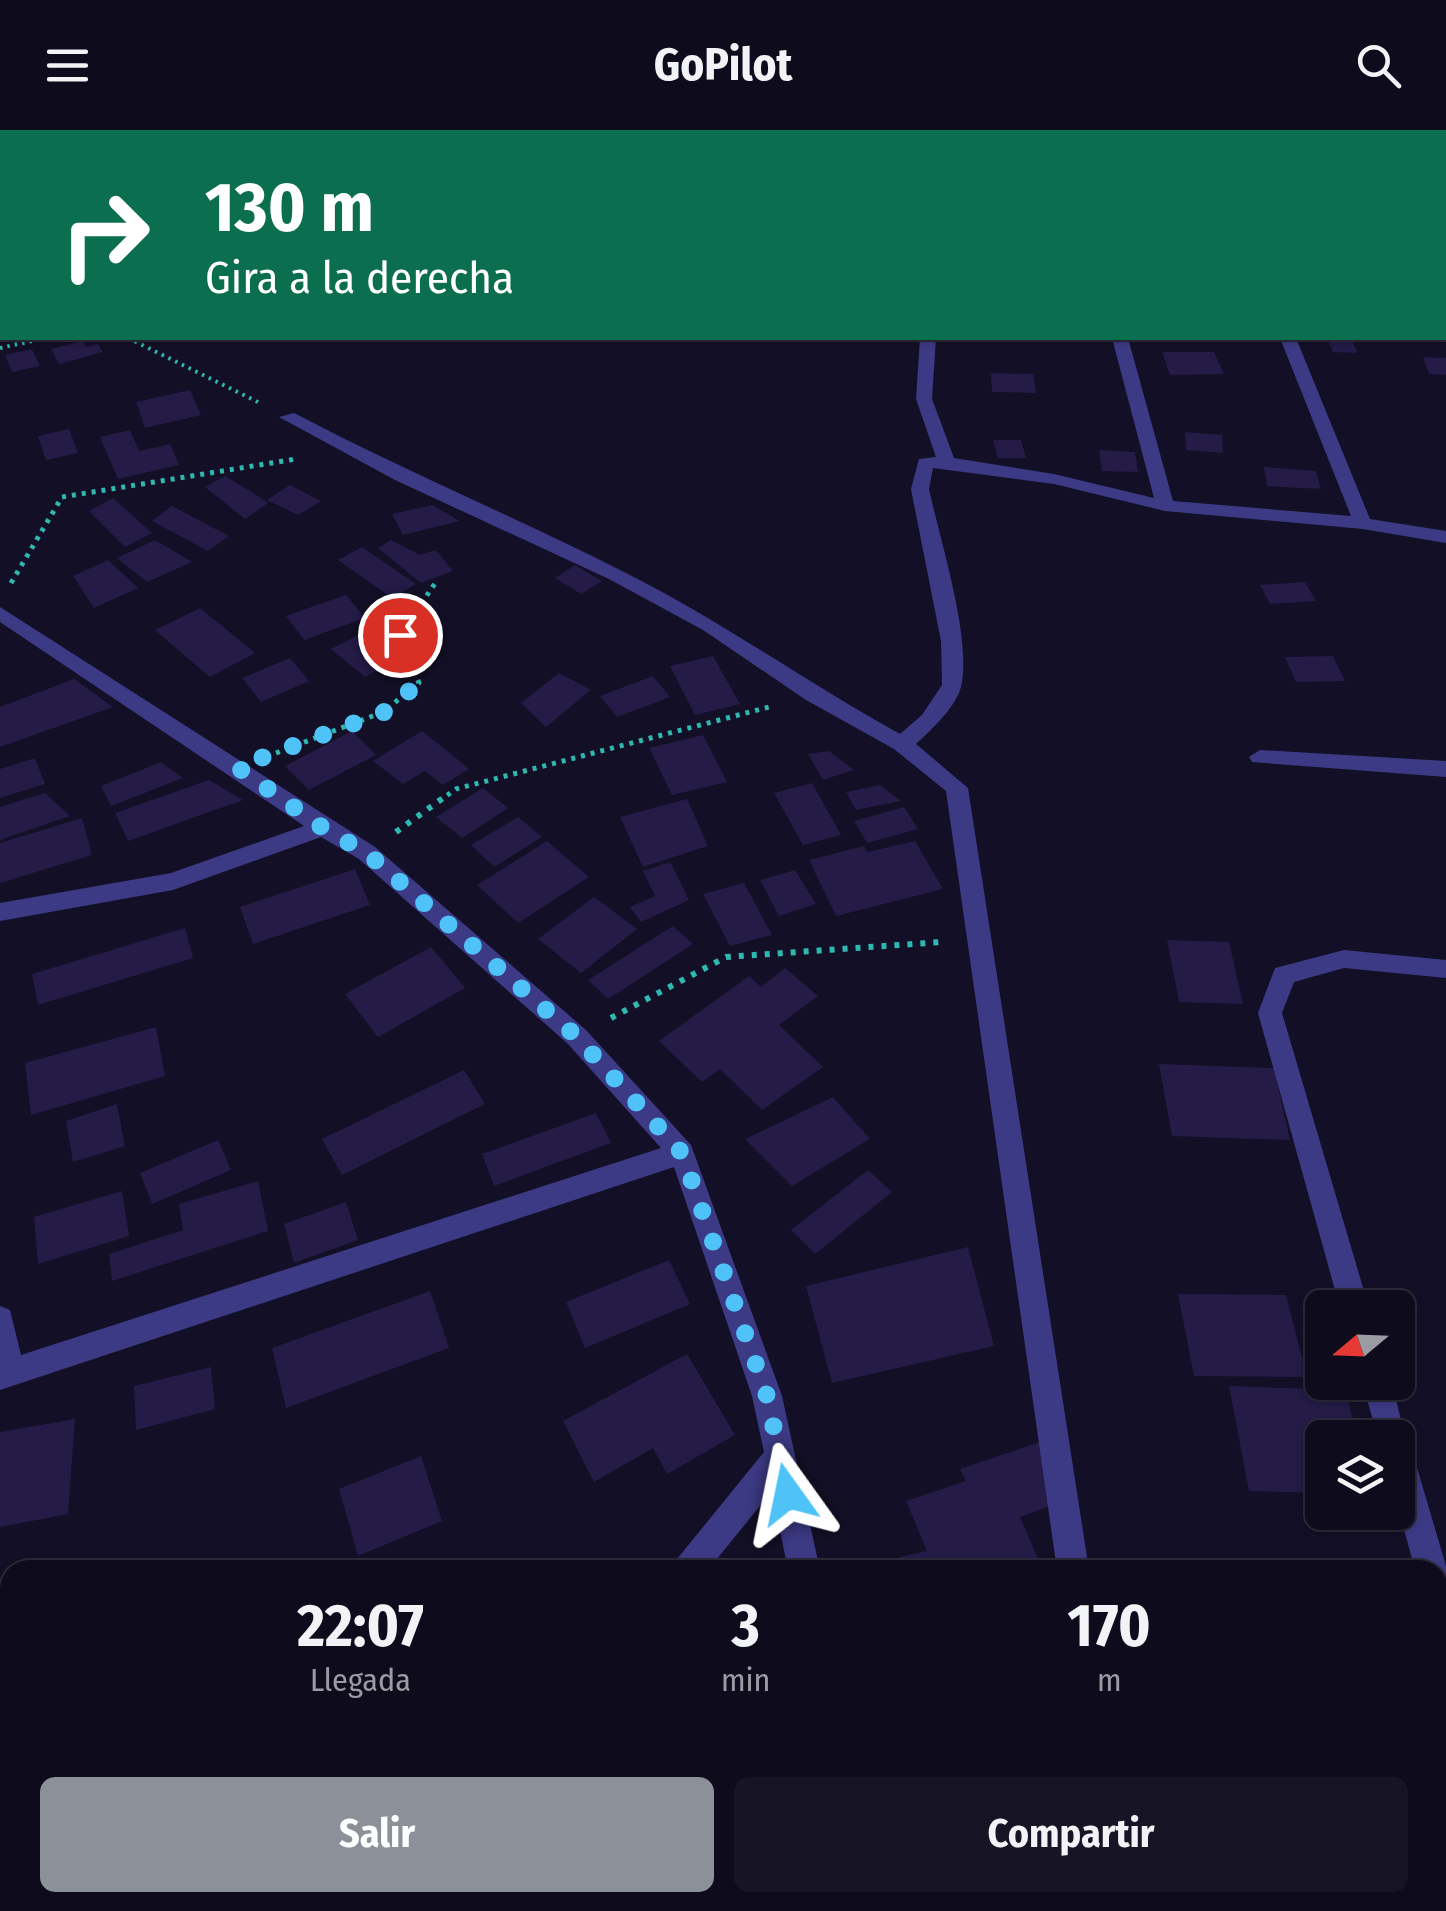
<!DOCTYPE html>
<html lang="es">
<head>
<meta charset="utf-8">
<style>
	:root { --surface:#0e0b1c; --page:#171425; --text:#f1f3f6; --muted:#9b9ba3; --line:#2e2b3b; --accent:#8c9099 }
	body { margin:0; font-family:"Fira Sans Condensed",sans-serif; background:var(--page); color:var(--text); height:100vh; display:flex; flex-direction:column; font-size:38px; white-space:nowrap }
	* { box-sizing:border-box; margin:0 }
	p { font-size:32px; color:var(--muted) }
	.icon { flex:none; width:55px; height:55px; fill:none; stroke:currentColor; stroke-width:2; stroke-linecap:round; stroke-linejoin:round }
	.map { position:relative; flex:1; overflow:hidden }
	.panel { position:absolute; left:0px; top:1430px; width:1448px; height:352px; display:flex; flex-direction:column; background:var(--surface); border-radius:30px 30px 0 0; box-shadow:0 2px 8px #0004,0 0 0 2px var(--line) }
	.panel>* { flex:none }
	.guide { position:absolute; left:0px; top:0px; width:1448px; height:210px; box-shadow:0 2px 8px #0004,0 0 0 2px var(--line); background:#0b6e4f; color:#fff; overflow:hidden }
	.needle { width:65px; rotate:251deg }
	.controls { position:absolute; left:1305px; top:1160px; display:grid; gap:20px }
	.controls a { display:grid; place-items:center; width:110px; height:110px; border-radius:15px; background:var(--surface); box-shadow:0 2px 8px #0004,0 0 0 2px var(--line); font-size:50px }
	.pin { position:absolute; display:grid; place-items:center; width:85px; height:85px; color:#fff; margin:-42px; border:5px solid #fff; border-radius:50%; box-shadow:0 2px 10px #0007 }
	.me { position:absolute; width:110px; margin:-55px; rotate:348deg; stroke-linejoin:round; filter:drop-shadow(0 0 8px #0008) }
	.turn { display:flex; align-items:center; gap:35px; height:210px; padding:0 40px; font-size:45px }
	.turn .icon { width:130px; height:130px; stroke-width:2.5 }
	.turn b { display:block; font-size:70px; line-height:85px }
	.eta { display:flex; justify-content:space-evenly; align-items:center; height:170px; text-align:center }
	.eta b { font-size:60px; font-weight:700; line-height:70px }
	.action { display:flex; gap:20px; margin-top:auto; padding:20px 40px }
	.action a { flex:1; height:115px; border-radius:15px; background:var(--accent); color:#fff; font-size:40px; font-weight:700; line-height:115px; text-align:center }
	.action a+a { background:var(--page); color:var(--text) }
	header { display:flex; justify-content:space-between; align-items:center; height:130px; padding:0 40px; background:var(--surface); font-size:45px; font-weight:700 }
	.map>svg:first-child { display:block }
	.building { fill:#241b47 }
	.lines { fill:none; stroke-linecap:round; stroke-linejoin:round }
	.path-far2 { stroke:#2fb8b0; stroke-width:4; stroke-dasharray:2.5 5; stroke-linecap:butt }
	.path-far1 { stroke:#2fb8b0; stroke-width:5; stroke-dasharray:4 6; stroke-linecap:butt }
	.path { stroke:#2fb8b0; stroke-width:6; stroke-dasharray:5 8; stroke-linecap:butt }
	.minor { fill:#3d3a85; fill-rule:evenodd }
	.route { stroke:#4fc3f7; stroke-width:18; stroke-dasharray:0 32.4 }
</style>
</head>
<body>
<header><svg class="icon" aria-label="menu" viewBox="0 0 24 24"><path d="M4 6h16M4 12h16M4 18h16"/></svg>GoPilot<svg class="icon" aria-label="search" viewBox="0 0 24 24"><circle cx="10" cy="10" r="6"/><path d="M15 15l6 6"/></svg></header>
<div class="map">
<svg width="1446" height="1781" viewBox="0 0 1446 1781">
	<rect width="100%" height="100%" fill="#130f26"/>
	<g class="building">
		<polygon points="1327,209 1351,209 1358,223 1333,222"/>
		<polygon points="83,211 86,217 98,214 103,222 59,234 51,219"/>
		<polygon points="32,219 40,236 12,242 5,225"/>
		<polygon points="1162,222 1214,222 1224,244 1170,245"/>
		<polygon points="1423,227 1446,228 1446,245 1429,244"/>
		<polygon points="991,243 1033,244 1036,263 992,262"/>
		<polygon points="190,260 201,285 145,298 136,272"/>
		<polygon points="69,299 78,323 46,330 38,306"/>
		<polygon points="130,300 139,321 170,314 179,335 118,349 100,307"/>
		<polygon points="1185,302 1222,305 1223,323 1186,320"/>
		<polygon points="993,310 1021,310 1026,328 998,328"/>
		<polygon points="1099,320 1135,322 1138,342 1102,341"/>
		<polygon points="1264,337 1316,341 1321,359 1267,356"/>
		<polygon points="225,346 255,364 268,373 245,389 205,357"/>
		<polygon points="290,355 321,371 298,385 267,370"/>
		<polygon points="113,368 152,403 125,417 89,381"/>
		<polygon points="432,375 460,391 403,405 392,384"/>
		<polygon points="172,376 229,406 208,421 152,391"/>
		<polygon points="155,410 192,432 147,452 117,428"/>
		<polygon points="391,410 420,425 436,420 453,441 421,453 378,418"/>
		<polygon points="362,417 416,454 392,468 338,430"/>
		<polygon points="108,430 138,458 94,478 73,446"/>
		<polygon points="575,435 602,451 581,464 555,448"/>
		<polygon points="1305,452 1316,471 1270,474 1260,455"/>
		<polygon points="346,465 365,488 304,510 286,486"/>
		<polygon points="200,478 255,523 210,547 155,500"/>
		<polygon points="362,503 396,531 365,547 331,519"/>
		<polygon points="713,526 740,574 695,585 670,536"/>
		<polygon points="1333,526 1345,551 1296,552 1285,527"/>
		<polygon points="290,528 309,551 261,572 242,548"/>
		<polygon points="559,543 591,560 546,597 521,573"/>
		<polygon points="653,546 670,567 617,587 600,566"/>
		<polygon points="74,549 113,577 0,617 0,577"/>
		<polygon points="352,601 376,625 309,660 285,636"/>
		<polygon points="422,601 452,625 469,639 443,655 425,641 403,654 373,631"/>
		<polygon points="703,605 727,652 672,665 649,618"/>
		<polygon points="829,621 854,640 823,650 808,624"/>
		<polygon points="35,628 45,654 0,668 0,639"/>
		<polygon points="161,632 183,648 111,676 101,656"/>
		<polygon points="209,650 243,670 128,711 115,683"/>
		<polygon points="812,653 841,705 803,715 774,663"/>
		<polygon points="880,655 901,671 856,680 846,662"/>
		<polygon points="483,658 508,678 462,708 436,687"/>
		<polygon points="45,663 70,686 0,710 0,677"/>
		<polygon points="687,669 708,716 643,737 620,687"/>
		<polygon points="904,677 918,699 867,713 854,691"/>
		<polygon points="518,687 542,707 494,737 471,715"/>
		<polygon points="82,688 92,725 0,753 0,713"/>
		<polygon points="547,711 589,747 518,793 477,755"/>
		<polygon points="915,711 943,759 836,786 809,730 864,716 867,722"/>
		<polygon points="670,732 689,770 641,792 630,777 655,766 643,741"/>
		<polygon points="355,739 370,775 253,814 240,777"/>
		<polygon points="795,740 816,774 779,786 760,750"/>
		<polygon points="744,753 772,805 730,816 703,764"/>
		<polygon points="594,767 637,799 581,843 538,809"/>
		<polygon points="673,796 693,814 608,869 588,850"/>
		<polygon points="185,798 193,828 38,875 32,844"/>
		<polygon points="1167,810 1229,812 1243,874 1179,872"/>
		<polygon points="431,817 465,858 378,907 345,864"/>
		<polygon points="785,838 818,866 779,895 823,937 762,980 720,939 702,952 659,911 749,846 761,857"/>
		<polygon points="156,897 165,946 31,985 25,933"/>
		<polygon points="1159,934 1274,938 1290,1010 1172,1006"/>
		<polygon points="464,940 485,974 342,1045 322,1009"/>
		<polygon points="833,967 870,1009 792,1056 745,1009"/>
		<polygon points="117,974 125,1016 73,1032 66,991"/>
		<polygon points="596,983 611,1013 494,1056 482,1024"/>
		<polygon points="218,1010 231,1040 152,1074 140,1043"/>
		<polygon points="868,1040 892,1062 815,1124 791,1100"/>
		<polygon points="258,1051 268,1101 112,1151 109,1124 183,1100 179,1074"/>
		<polygon points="122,1061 129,1106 38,1134 34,1087"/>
		<polygon points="346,1072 358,1110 294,1133 284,1094"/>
		<polygon points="968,1117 994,1216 832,1253 806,1156"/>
		<polygon points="669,1130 690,1174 585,1218 566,1172"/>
		<polygon points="430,1161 449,1218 286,1278 272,1218"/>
		<polygon points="1178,1164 1286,1165 1307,1247 1194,1246"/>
		<polygon points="687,1224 735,1305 667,1344 653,1318 594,1352 563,1291"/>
		<polygon points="211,1237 215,1279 136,1300 134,1256"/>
		<polygon points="1229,1256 1346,1260 1357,1308 1322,1308 1322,1363 1249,1361"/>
		<polygon points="75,1289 68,1384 0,1397 0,1302"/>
		<polygon points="1043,1311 1056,1374 1020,1387 1043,1440 905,1440 900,1427 927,1421 906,1371 966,1351 960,1339"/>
		<polygon points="421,1326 442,1391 358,1426 339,1359"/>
		<polygon points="1446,1715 1446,1781 1302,1781 1298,1772 1438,1772 1438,1717"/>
		<polygon points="585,1772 669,1772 660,1781 591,1781"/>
	</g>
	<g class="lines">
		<g class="path-far2">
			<polyline points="128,208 260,273"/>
			<polyline points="0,218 46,208"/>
		</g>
		<g class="path-far1">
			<polyline points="11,453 62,367 296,329"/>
			<polyline points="276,623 383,582 419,553 400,505 436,452"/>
			<polyline points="439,671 456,659 769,577"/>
		</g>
		<g class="path">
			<polyline points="396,702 443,668"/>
			<polyline points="611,888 726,827 942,812"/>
		</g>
		<g class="minor">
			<polygon points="1187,0 1201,0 1202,2 1189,2"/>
			<polygon points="1339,0 1353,0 1355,2 1341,2"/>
			<polygon points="1445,158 1446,159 1446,170 1445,169"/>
			<path d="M920,208h16l-4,61 22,59 100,16 100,24 -42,-160h16l45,163 178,15 -71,-178h16l74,181 76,12v12l-83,-14 -198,-18 -111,-27 -121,-16 -4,21c11,51 41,144 33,193 -3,23 -30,47 -46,62l52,44 121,782h-32l-111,-779 -52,-42 -88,-49 -103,-70 -94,-51 -214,-99 -116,-63 15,-4c109,57 221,104 330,159 96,48 182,110 276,162l22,-19 20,-30 -1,-44 -30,-152 8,-30 17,-2 -20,-58z"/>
			<polygon points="0,477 375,717 586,900 691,1015 782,1266 820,1440 788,1440 772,1361 708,1440 672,1440 677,1429 764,1322 752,1266 674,1037 0,1260 0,1176 10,1180 21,1225 661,1018 568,914 359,729 321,707 173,760 0,791 0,773 171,743 304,696 0,492"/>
			<polygon points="1260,620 1446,631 1446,647 1252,632 1249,627"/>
			<polygon points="1344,820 1446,830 1446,848 1344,838 1294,852 1282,883 1369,1178 1340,1178 1258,883 1275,838"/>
			<polygon points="1362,1252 1392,1252 1406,1312 1413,1324 1446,1436 1446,1507 1438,1504 1438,1440 1415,1440 1398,1377 1398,1308 1378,1308"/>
			<polygon points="1446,1587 1446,1621 1438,1622 1438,1588"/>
			<polygon points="205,1772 241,1772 239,1781 203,1781"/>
			<polygon points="855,1772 924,1772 921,1781 857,1781"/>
		</g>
	</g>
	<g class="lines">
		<polyline class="route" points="400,505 419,553 384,582 237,637 323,698 367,723 577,907 682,1023 767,1266 788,1364"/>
	</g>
</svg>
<div class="controls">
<a><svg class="needle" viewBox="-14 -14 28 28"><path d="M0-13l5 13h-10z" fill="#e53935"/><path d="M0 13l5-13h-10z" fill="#9b9ba3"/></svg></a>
<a><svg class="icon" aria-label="layers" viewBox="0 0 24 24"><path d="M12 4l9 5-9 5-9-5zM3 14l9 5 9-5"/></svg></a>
</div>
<div class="pin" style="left:400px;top:505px;background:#d93025"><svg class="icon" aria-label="arrive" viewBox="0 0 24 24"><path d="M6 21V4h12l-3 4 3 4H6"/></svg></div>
<svg class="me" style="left:788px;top:1364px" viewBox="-20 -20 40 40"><path d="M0-17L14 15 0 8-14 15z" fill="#4fc3f7" stroke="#fff" stroke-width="4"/></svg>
<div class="guide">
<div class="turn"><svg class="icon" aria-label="right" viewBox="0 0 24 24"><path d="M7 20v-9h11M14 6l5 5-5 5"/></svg><div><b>130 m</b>Gira a la derecha</div></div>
</div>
<section class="panel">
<div class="eta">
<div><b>22:07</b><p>Llegada</p></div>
<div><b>3</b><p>min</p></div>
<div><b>170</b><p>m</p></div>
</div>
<div class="action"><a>Salir</a><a>Compartir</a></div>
</section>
</div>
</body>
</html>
